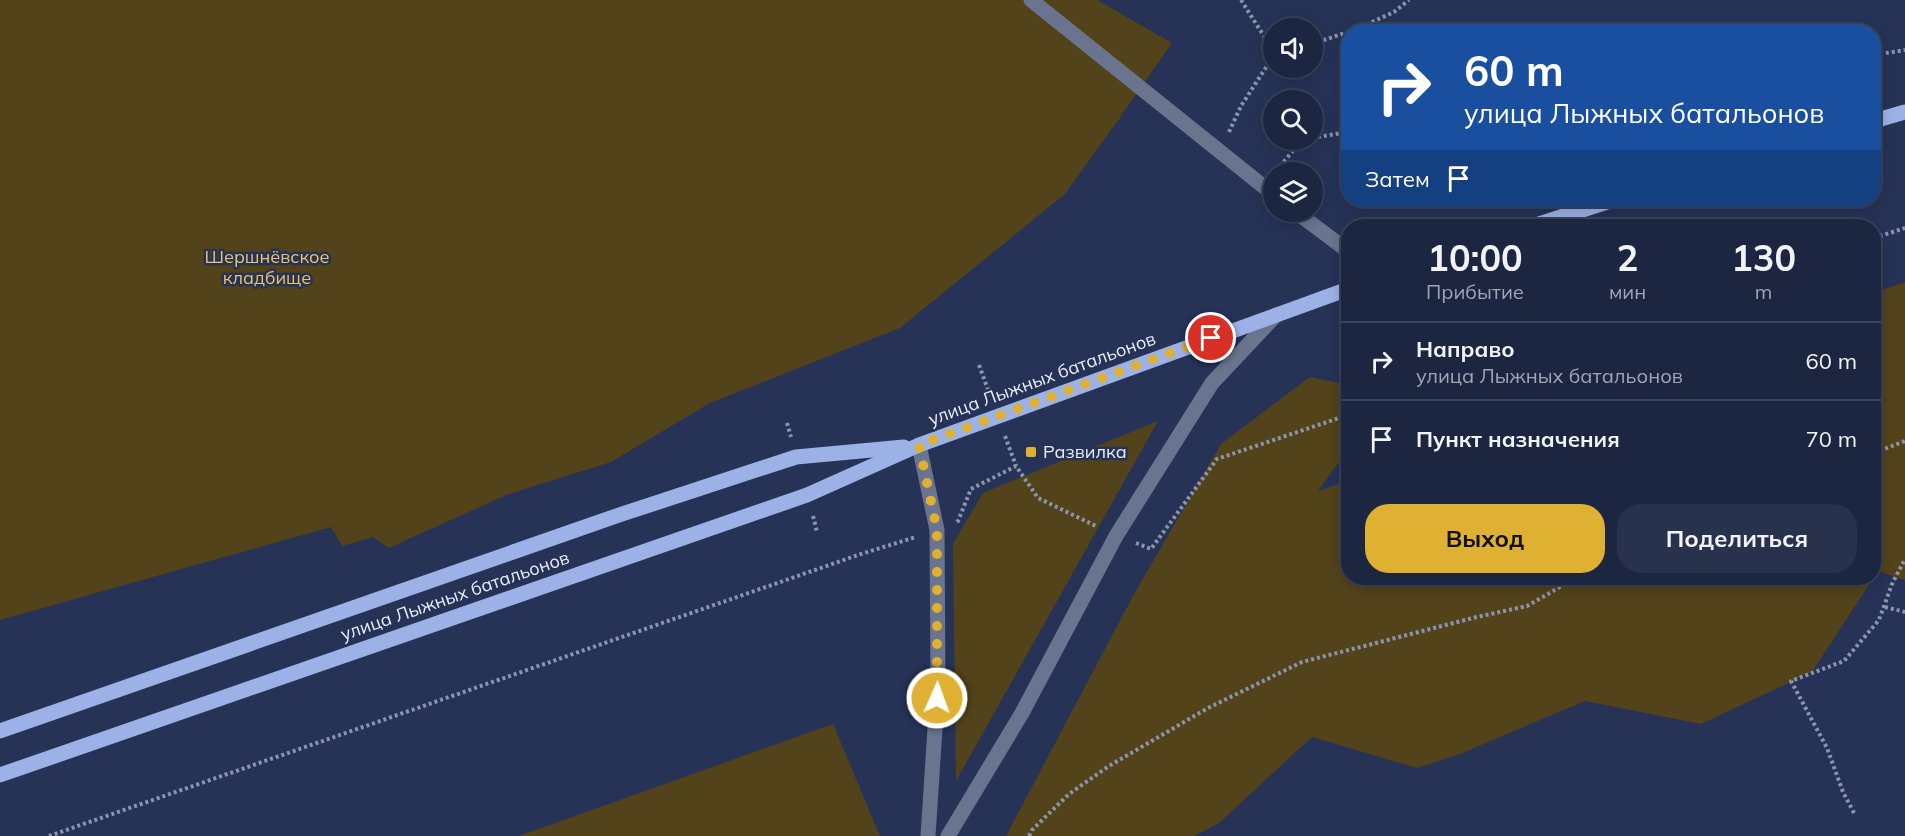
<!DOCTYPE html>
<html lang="ru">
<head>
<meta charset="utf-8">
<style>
	:root { --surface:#1c2641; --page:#29324c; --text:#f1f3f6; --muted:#a0a5b1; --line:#3a435a; --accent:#deb133 }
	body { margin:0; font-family:Mulish,sans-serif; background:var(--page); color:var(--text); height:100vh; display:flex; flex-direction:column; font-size:22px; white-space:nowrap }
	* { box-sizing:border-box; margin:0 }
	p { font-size:20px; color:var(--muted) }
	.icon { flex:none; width:33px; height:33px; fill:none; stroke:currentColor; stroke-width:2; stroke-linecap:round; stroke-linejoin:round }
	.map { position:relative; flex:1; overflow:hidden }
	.panel { position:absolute; left:1341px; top:219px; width:540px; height:366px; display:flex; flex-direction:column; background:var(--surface); border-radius:24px; box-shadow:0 3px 15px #0003,0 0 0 2px var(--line) }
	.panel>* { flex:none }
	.top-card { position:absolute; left:1341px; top:24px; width:540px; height:183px; border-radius:24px; box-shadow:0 3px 15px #0003,0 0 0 2px var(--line); background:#1a4fa0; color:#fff; overflow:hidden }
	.fabs { position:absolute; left:1263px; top:18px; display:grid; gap:12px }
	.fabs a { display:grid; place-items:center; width:60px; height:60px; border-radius:50%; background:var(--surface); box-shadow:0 3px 15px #0003,0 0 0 2px var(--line); font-size:30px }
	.pin { position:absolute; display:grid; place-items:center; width:51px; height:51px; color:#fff; margin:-26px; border:3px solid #fff; border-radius:50%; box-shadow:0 2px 6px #0007 }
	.me { position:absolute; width:66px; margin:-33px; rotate:2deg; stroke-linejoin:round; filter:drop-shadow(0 0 4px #0008) }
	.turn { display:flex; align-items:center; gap:21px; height:126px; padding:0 24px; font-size:27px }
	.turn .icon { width:78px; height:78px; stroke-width:2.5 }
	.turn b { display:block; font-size:42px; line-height:51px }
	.then { display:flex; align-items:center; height:57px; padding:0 24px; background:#0003; gap:12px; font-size:22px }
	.eta { display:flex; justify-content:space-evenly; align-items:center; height:102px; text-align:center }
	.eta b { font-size:36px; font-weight:700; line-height:42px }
	.cta { display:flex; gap:12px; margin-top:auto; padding:12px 24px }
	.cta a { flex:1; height:69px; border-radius:24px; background:var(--accent); color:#111; font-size:24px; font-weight:700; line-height:69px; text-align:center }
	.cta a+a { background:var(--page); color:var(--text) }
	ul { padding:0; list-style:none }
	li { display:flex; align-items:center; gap:18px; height:78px; padding:0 24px; border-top:2px solid var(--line) }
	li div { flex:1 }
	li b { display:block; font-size:22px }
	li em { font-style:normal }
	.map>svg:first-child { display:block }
	.green { fill:#53431a }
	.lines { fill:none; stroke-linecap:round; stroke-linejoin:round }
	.path { stroke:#8c95ad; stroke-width:4; stroke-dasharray:3 3; stroke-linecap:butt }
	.minor { stroke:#6a748e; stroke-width:15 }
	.major { stroke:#9cb2e6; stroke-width:15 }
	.route { stroke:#deb133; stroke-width:10; stroke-dasharray:0 18 }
	.poi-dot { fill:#deb133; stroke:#263357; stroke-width:2 }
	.labels { text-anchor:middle; stroke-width:5; stroke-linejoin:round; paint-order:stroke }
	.park-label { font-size:18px; fill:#ebc463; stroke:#263357 }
	.street-label { font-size:18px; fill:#e8eefb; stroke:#263357 }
	.poi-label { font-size:18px; fill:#e8eefb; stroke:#263357; text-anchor:start }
</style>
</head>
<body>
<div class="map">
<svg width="1905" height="836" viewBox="0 0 1905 836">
	<rect width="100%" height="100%" fill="#263357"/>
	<g class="green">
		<polygon points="0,0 1097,0 1172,43 1120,117 1121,118 1116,123 1065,194 900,328 710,403 611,462 506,495 389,548 373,537 342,546 331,527 0,620"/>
		<polygon points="1905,282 1905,580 1878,571 1812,672 1701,724 1585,701 1460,754 1417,768 1312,737 1219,823 1194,836 1006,836 1133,596 1221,444 1310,377 1348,385 1348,450 1318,491 1348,481 1348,578 1874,578 1874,293"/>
		<polygon points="1158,421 956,781 953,544 983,493"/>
		<polygon points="833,724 880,836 519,836"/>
	</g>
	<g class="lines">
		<g class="path">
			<polyline points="1241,0 1274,52"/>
			<polyline points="1350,32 1394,12 1409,0"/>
			<polyline points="1312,44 1348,32"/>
			<polyline points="1874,55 1905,50"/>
			<polyline points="1229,132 1241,106 1274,55"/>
			<polyline points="1312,138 1348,132"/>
			<polyline points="1276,171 1302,140"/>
			<polyline points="1874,238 1905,228"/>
			<polyline points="979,365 991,398"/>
			<polyline points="787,423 791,437"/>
			<polyline points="1005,436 1016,466"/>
			<polyline points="1874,453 1905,441"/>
			<polyline points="813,516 817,532"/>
			<polyline points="957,522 958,521 971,489 1016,466 1038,498 1096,526"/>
			<polyline points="1136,543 1151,549 1217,459 1348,415"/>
			<polyline points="1885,607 1905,612"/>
			<polyline points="1854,813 1843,792 1827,748 1791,681 1844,661 1879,620 1892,584 1905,559"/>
			<polyline points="49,836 861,554 916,537"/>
			<polyline points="1029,836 1032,830 1069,794 1109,766 1208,708 1302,662 1477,617 1527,606 1565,584 1572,578"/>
		</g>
		<g class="minor">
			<polyline points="1031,0 1274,195"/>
			<polyline points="1296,212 1348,251"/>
			<polyline points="919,445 937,530 938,682 928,836"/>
			<polyline points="948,836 1022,713 1116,536 1212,383 1276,315"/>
		</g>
		<g class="major">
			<polyline points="1874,121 1905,112"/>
			<polyline points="1533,226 1613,200"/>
			<polyline points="0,731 622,514 796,457 904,447"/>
			<polyline points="0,775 807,495 919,445 1348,289"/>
		</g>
	</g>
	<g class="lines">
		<polyline class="route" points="937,698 937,530 919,445 1211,338"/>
	</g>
	<rect class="poi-dot" x="1025" y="446" width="12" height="12" rx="3"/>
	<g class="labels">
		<g class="park-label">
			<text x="267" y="263">Шершнёвское<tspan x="267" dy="21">кладбище</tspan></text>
		</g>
		<g class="street-label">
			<text transform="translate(1042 379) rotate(-20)" y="6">улица Лыжных батальонов</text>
			<text transform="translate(455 596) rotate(-19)" y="6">улица Лыжных батальонов</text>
		</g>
		<g class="poi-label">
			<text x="1043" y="458">Развилка</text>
		</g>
	</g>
</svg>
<div class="fabs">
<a><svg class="icon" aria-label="sound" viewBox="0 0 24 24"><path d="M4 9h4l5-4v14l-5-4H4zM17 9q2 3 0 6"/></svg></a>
<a><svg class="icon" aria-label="search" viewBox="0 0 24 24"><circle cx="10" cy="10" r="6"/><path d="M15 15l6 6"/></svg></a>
<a><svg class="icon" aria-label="layers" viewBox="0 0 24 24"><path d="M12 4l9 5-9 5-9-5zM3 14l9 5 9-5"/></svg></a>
</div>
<div class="pin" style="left:1211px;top:338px;background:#d93025"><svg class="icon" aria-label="arrive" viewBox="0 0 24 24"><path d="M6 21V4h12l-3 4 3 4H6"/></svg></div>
<svg class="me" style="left:937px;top:698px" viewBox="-20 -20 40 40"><circle r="17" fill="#deb133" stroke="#fff" stroke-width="3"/><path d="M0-11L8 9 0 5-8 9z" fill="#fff"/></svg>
<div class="top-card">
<div class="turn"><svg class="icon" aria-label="right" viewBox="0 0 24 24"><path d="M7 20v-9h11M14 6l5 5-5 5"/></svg><div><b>60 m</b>улица Лыжных батальонов</div></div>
<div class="then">Затем<svg class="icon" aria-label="arrive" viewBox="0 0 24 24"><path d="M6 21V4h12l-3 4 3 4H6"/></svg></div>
</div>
<section class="panel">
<div class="eta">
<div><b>10:00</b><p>Прибытие</p></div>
<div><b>2</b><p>мин</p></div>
<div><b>130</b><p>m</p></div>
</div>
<ul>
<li><svg class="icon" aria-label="right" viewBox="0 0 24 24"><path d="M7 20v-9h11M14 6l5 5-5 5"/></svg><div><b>Направо</b><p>улица Лыжных батальонов</p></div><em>60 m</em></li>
<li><svg class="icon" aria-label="arrive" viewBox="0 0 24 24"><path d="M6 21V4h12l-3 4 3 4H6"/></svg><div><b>Пункт назначения</b></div><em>70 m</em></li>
</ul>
<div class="cta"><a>Выход</a><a>Поделиться</a></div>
</section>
</div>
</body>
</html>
